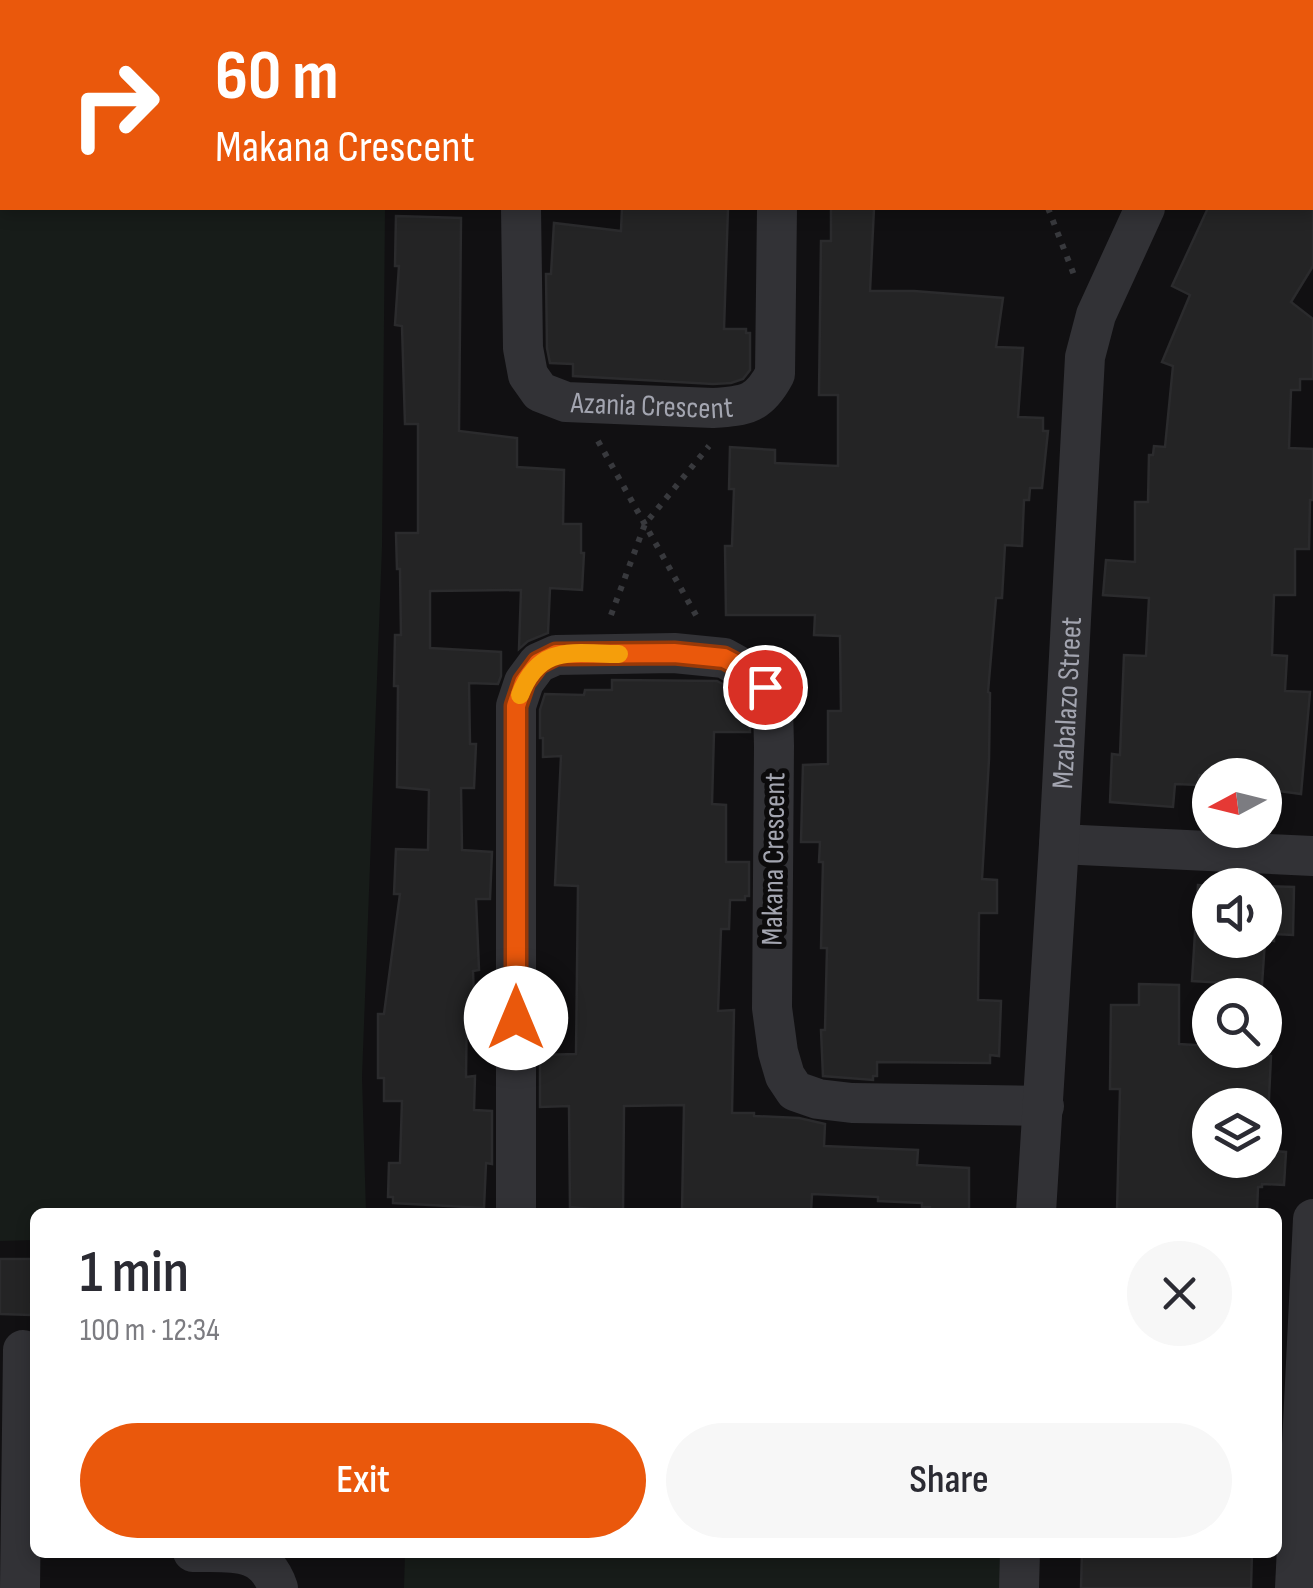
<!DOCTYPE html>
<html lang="en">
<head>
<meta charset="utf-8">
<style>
	:root { --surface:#fff; --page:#f7f7f7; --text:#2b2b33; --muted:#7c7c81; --accent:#ea580c }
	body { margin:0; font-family:"Sofia Sans Condensed",sans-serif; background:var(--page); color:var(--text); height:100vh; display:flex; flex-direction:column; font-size:38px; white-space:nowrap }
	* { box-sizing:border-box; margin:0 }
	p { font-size:32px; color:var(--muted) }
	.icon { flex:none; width:55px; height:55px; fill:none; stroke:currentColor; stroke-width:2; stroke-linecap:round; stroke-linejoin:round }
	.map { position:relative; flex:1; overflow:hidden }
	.panel { position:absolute; left:30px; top:1208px; width:1252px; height:350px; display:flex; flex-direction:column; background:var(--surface); border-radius:15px; box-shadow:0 5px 15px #0003 }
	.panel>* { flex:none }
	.hud { position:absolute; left:0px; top:0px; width:1315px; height:210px; box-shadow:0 5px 15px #0003; background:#ea580c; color:#fff; overflow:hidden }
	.needle { width:65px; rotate:263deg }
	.buttons { position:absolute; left:1192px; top:758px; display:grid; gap:20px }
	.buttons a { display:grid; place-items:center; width:90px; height:90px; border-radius:50%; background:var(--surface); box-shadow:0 5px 15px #0003; font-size:50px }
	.pin { position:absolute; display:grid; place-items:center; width:85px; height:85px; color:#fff; margin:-42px; border:5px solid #fff; border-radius:50%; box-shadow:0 2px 10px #0007 }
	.me { position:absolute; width:110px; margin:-55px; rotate:0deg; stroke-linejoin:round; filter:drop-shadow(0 0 8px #0008) }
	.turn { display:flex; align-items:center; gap:35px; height:210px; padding:0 50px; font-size:45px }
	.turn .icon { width:130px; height:130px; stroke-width:2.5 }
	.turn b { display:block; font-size:70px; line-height:85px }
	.round { display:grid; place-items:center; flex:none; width:105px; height:105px; border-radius:52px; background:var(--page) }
	.overview { display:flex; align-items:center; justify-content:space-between; height:170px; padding:0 50px }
	h1 { font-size:60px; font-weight:600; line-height:75px }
	.primary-button { display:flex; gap:20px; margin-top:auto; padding:20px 50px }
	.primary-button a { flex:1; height:115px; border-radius:60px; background:var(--accent); color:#fff; font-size:40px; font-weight:600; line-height:115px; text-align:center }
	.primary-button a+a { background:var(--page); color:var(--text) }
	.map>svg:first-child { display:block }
	.green { fill:#171c19 }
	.building { fill:#242425; stroke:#2b2b2d; stroke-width:2.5; fill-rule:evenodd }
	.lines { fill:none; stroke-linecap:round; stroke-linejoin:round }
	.path { stroke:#38393d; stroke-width:6; stroke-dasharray:5 8; stroke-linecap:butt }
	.minor { stroke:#323236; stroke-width:40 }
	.route-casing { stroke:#983908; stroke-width:25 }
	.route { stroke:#ea580c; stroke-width:18 }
	.slow { stroke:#f59e0b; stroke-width:18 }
	.labels { text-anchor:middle; stroke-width:10; stroke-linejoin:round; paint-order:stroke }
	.street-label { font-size:30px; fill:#a3a5b0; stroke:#0c0b0c }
</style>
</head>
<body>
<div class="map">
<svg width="1313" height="1588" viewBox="0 0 1313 1588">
	<rect width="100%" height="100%" fill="#111012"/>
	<g class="green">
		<polygon points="0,0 394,0 393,2 2,2 2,208 385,208 382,547 362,1077 366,1212 35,1212 35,1240 0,1241"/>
		<polygon points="405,1553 1014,1553 1013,1588 404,1588"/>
	</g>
	<g class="building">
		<polygon points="622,208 728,208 724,329 746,329 746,333 750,333 750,370 743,379 731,383 713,384 573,376 573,364 550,363 547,348 546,274 551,274 554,223 621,231"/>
		<polygon points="831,208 874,208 870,291 914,291 1003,298 996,347 1023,348 1018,417 1043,418 1043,431 1048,431 1042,488 1030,488 1029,500 1024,500 1022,546 1005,545 1002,598 996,598 988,692 990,693 989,759 982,879 997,880 997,913 979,913 978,1000 1001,1001 999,1056 990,1055 990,1063 877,1062 877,1076 873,1076 873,1080 823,1076 821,1030 825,1030 827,948 821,948 823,862 819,862 820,842 801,842 803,765 828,764 828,711 841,711 840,636 814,635 815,615 726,615 725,546 732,546 734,489 729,489 730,447 775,450 775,463 838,466 838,395 819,395 821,241 831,241"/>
		<polygon points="1208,208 1313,208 1313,266 1291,302 1313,319 1313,379 1300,379 1300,390 1291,390 1289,448 1313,449 1313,500 1310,500 1309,549 1295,549 1295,595 1274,595 1272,655 1287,656 1285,691 1310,692 1301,794 1265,789 1265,775 1199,775 1199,785 1175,784 1173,807 1110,802 1112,754 1120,755 1124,655 1146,656 1149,598 1103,595 1106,560 1135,562 1135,502 1148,502 1149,455 1153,455 1154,446 1165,447 1173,366 1162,362 1190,295 1172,286"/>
		<polygon points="396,216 461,218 459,431 517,438 517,467 564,470 563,524 581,524 581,553 584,553 582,590 550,588 548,633 528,641 519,649 521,590 430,591 430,648 501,652 501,676 498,684 469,683 470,744 476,744 474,788 461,788 462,850 492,852 490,899 476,899 479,970 473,971 474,999 467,999 466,1077 475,1076 474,1110 492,1111 492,1164 486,1163 484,1208 393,1203 393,1197 388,1197 389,1163 400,1163 402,1101 384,1101 384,1078 378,1078 378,1014 384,1014 400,894 394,894 396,849 428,850 429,790 397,787 398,686 394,686 395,635 401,635 400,569 397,569 396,533 418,533 418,424 405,424 402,326 395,325 399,266 395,266"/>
		<polygon points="612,680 717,681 737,692 745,701 749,710 750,732 714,732 712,804 726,805 726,862 749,862 749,896 745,896 745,900 730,900 729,929 721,929 718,1011 734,1010 732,1113 754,1113 754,1116 799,1118 825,1124 824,1146 918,1150 917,1165 969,1168 969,1212 930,1212 930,1207 922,1207 922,1203 878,1201 878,1197 812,1194 811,1212 682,1212 684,1105 624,1106 623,1212 570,1207 569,1106 540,1107 540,1055 576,1054 578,886 555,885 561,756 543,757 543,738 540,738 540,710 545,694 584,695 585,690 612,690"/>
		<polygon points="1198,885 1210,886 1210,940 1265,940 1265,886 1294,887 1293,935 1274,934 1274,941 1265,940 1262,985 1192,981"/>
		<path d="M1139,984l40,1v59l31,2v5l61,5 -3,63 8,1 -2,31 12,1 -2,33 -22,-1v3h-4l-1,25h-140l3,-123h-10l1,-84h28zM1210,1105h55v55h-55z"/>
		<polygon points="0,1259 35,1259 35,1304 31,1304 31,1315 0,1314"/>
		<polygon points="1082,1552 1252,1552 1251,1588 1081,1588"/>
	</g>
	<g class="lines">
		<g class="path">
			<polyline points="972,0 972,2"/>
			<polyline points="1048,208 1074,275"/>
			<polyline points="598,441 697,617"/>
			<polyline points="611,615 645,524 709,446"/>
		</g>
		<g class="minor">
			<polyline points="1115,0 1119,2"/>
			<polyline points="519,2 519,0"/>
			<polyline points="776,2 776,0"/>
			<polyline points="1312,95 1313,95"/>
			<path id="s1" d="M521,208l2,140 5,27 12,17 26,10 147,6c34,-2 46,-4 62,-34l2,-166"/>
			<polyline points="1059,844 1313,856"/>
			<polyline points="516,1212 516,706 524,682 538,663 556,655 674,653 724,658 751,673 765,687 773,705 774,746 772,1008 778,1052 785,1076 795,1091 818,1099 852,1103 1044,1106"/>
			<path id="s2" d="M1036,1212l23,-368 26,-487 11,-42 49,-107"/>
			<path d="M193,1552c37,1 71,-6 85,36"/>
			<polyline points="20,1588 23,1350"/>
			<polyline points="1019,1588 1020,1552"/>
			<polyline points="1295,1588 1313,1219"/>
		</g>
	</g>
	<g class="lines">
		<g class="route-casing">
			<polyline id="route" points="516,1018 516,706 524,682 538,663 556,654 674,653 724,658 751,672 765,687"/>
		</g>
		<use href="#route" class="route"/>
		<path class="slow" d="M520,695c20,-52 53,-41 99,-41"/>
	</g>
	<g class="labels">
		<g class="street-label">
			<text dy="10" stroke="none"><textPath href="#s1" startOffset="302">Azania Crescent</textPath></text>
			<text dy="10" stroke="none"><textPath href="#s2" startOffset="510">Mzabalazo Street</textPath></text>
			<text transform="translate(773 859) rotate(-89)" y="10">Makana Crescent</text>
		</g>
	</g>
</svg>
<div class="buttons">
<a><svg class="needle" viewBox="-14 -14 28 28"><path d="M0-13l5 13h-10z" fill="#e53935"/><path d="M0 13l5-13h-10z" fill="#7c7c81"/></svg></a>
<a><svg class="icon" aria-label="sound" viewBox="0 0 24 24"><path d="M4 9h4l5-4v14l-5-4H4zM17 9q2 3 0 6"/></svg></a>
<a><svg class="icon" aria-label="search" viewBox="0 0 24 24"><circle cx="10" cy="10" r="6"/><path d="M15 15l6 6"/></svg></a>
<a><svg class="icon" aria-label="layers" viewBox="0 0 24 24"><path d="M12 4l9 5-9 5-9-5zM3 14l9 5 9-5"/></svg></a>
</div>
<div class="pin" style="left:765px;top:687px;background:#d93025"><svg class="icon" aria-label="arrive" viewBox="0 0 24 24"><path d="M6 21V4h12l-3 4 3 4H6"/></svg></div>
<svg class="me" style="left:516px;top:1018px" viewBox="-20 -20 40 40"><circle r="19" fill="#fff"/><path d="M0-13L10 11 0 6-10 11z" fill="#ea580c"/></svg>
<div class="hud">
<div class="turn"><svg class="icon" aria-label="right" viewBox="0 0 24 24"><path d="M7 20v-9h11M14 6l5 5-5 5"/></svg><div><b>60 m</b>Makana Crescent</div></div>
</div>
<section class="panel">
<div class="overview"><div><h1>1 min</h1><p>100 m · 12:34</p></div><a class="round"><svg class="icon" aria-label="close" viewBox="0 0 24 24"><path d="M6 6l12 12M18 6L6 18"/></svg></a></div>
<div class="primary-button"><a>Exit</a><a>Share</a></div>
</section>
</div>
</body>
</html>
